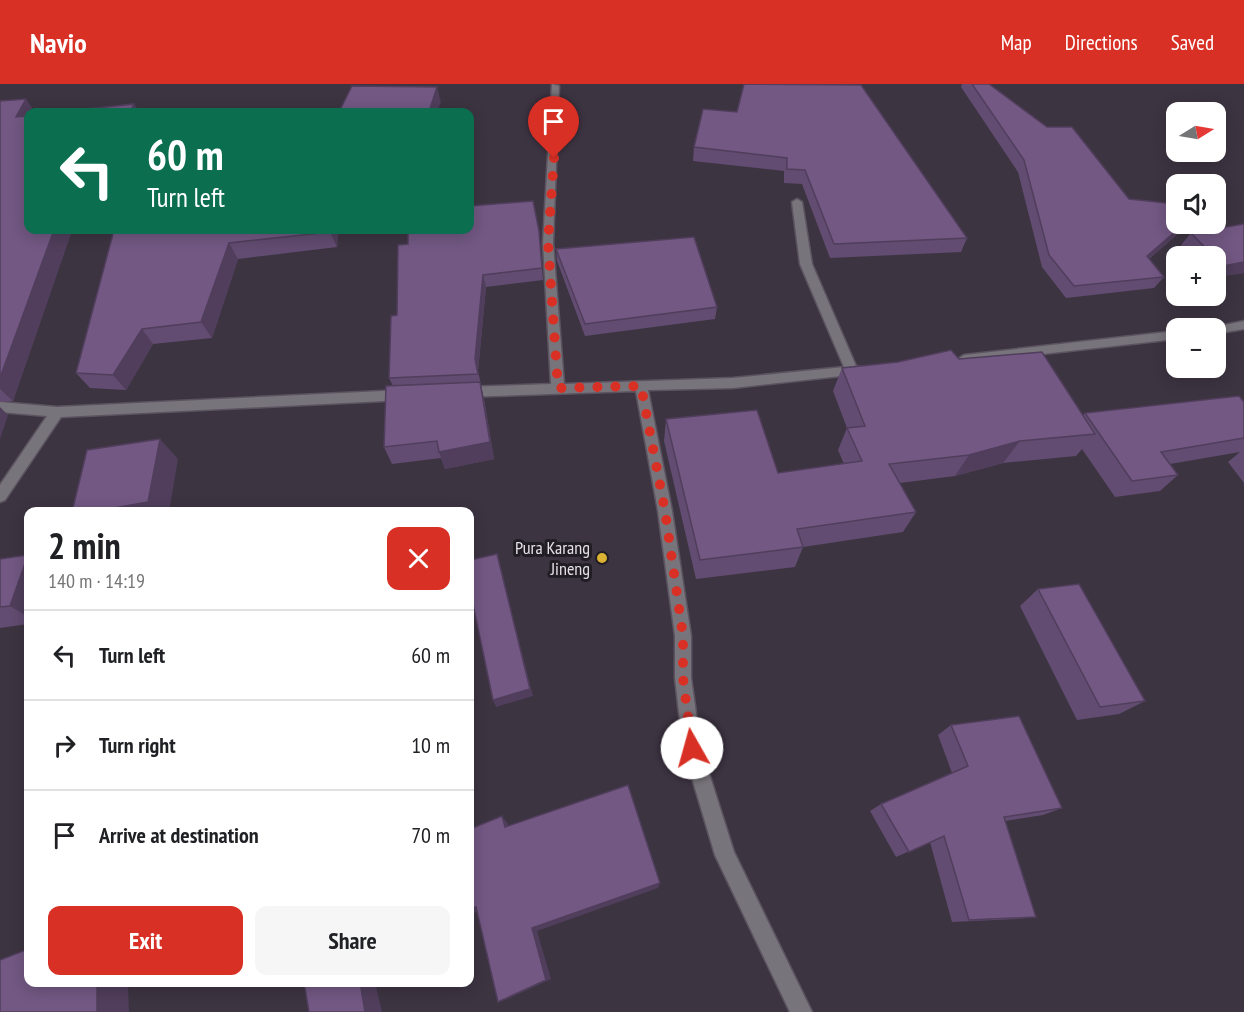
<!DOCTYPE html>
<html lang="en">
<head>
<meta charset="utf-8">
<style>
	:root { --surface:#fff; --page:#f6f6f6; --text:#202124; --muted:#757577; --line:#e0e0e0; --accent:#d93025 }
	body { margin:0; font-family:"PT Sans Narrow",sans-serif; background:var(--page); color:var(--text); height:100vh; display:flex; flex-direction:column; font-size:22px; white-space:nowrap }
	* { box-sizing:border-box; margin:0 }
	p { font-size:20px; color:var(--muted) }
	.icon { flex:none; width:33px; height:33px; fill:none; stroke:currentColor; stroke-width:2; stroke-linecap:round; stroke-linejoin:round }
	.map { position:relative; flex:1; overflow:hidden }
	.drawer { position:absolute; left:24px; top:423px; width:450px; height:480px; display:flex; flex-direction:column; background:var(--surface); border-radius:12px; box-shadow:0 3px 15px #0003 }
	.drawer>* { flex:none }
	.guide { position:absolute; left:24px; top:24px; width:450px; height:126px; border-radius:12px; box-shadow:0 3px 15px #0003; background:#0b6e4f; color:#fff; overflow:hidden }
	.needle { width:39px; rotate:79deg }
	.controls { position:absolute; left:1166px; top:18px; display:grid; gap:12px }
	.controls a { display:grid; place-items:center; width:60px; height:60px; border-radius:12px; background:var(--surface); box-shadow:0 3px 15px #0003; font-size:30px }
	.pin { position:absolute; display:grid; place-items:center; width:51px; height:51px; color:#fff; margin:-62px -26px; border-radius:50% 50% 50% 0; rotate:-45deg; box-shadow:0 0 6px #0007 }
	.pin .icon { rotate:45deg }
	.me { position:absolute; width:66px; margin:-33px; rotate:353deg; stroke-linejoin:round; filter:drop-shadow(0 0 4px #0008) }
	.turn { display:flex; align-items:center; gap:21px; height:126px; padding:0 24px; font-size:27px }
	.turn .icon { width:78px; height:78px; stroke-width:2.5 }
	.turn b { display:block; font-size:42px; line-height:51px }
	.round { display:grid; place-items:center; flex:none; width:63px; height:63px; border-radius:12px; background:var(--page) }
	.headline { display:flex; align-items:center; justify-content:space-between; height:102px; padding:0 24px }
	h1 { font-size:36px; font-weight:800; line-height:45px }
	.button { display:flex; gap:12px; margin-top:auto; padding:12px 24px }
	.button a { flex:1; height:69px; border-radius:12px; background:var(--accent); color:#fff; font-size:24px; font-weight:800; line-height:69px; text-align:center }
	.button a+a { background:var(--page); color:var(--text) }
	ul { padding:0; list-style:none }
	li { display:flex; align-items:center; gap:18px; height:90px; padding:0 24px; border-top:2px solid var(--line) }
	li div { flex:1 }
	li b { display:block; font-size:22px }
	li em { font-style:normal }
	header { display:flex; align-items:center; gap:36px; box-sizing:border-box; height:84px; padding:0 30px; background:var(--accent); color:#fff }
	header strong { font-size:28px }
	nav { display:flex; gap:33px; margin-inline-start:auto; font-size:21px }
	.map>svg:first-child { display:block }
	.lines { fill:none; stroke-linecap:round; stroke-linejoin:round }
	.minor-casing { stroke:#5b5360; stroke-width:3 }
	.minor { fill:#78747b; fill-rule:evenodd }
	.wall { fill:#624c71 }
	.shaded-wall { fill:#503e5c }
	.building { fill:#725883; stroke:#503e5c; stroke-width:1.5 }
	.route { stroke:#d93025; stroke-width:10; stroke-dasharray:0 18 }
	.poi-dot { fill:#dbb233; stroke:#211d24; stroke-width:2 }
	.labels { text-anchor:middle; stroke-width:6; stroke-linejoin:round; paint-order:stroke }
	.poi-label { font-size:18px; fill:#e5dfe8; stroke:#211d24; text-anchor:end }
</style>
</head>
<body>
<header>
<strong>Navio</strong>
<nav><a>Map</a><a>Directions</a><a>Saved</a></nav>
</header>
<div class="map">
<svg width="1244" height="928" viewBox="0 0 1244 928">
	<rect width="100%" height="100%" fill="#3d3442"/>
	<g class="lines">
		<g class="minor-casing">
			<g id="minor">
				<polygon points="552,0 559,2 553,159 564,300 733,294 844,283 800,180 792,118 797,115 802,118 812,180 856,282 863,283 865,286 859,290 733,304 648,306 672,427 691,552 691,594 701,664 734,768 812,928 790,928 715,771 683,664 675,594 675,552 658,427 636,307 464,313 458,308 464,303 551,300 543,159"/>
				<polygon points="1244,237 1244,245 1215,250 1215,244 1210,244"/>
				<polygon points="1176,247 1176,255 964,279 958,275 964,271"/>
				<polygon points="404,306 410,311 404,316 61,333 5,416 0,418 0,401 47,332 0,328 0,318 57,323"/>
			</g>
		</g>
		<use href="#minor" class="minor"/>
	</g>
	<g class="wall">
		<polygon points="962,0 989,0 1129,115 1176,140 1189,140 1149,175 1164,193 1154,204 1066,214 1042,183 1018,88 961,3"/>
		<polygon points="0,17 28,146 72,146 13,317 0,318"/>
		<polygon points="703,25 967,154 961,168 830,174 802,100 784,99 784,87 693,77 694,63"/>
		<polygon points="1244,140 1244,189 1215,193 1215,172 1192,172 1181,161 1191,149"/>
		<polygon points="114,146 338,146 337,163 238,175 212,254 153,260 126,306 90,304 76,289"/>
		<polygon points="539,147 543,196 486,203 478,287 484,315 494,375 445,385 441,374 392,380 384,363 393,302 389,294 397,231"/>
		<polygon points="556,165 717,223 715,235 585,252 557,177"/>
		<polygon points="959,275 1083,331 1085,329 1244,318 1244,399 1228,378 1240,368 1170,380 1178,391 1160,407 1115,413 1082,365 1076,372 1003,379 955,392 900,399 916,428 903,448 803,463 795,483 696,495 664,357 666,335 778,389 844,380 838,366 847,344 833,307 842,284"/>
		<polygon points="28,471 28,540 0,544 0,475"/>
		<polygon points="1038,505 1145,617 1119,630 1077,636 1020,522"/>
		<polygon points="951,641 1062,724 1043,731 1005,737 1036,833 1016,835 952,838 930,758 896,773 870,727 881,720 952,689 938,651"/>
	</g>
	<g class="shaded-wall">
		<polygon points="437,3 441,18 437,28 429,28"/>
		<polygon points="26,15 35,28 28,28 28,45 16,33"/>
		<polygon points="134,20 139,28 130,28"/>
		<polygon points="1184,140 1189,140 1138,184 1147,172"/>
		<polygon points="54,146 72,146 13,317 0,305 0,294"/>
		<polygon points="331,146 338,146 337,163 330,148"/>
		<polygon points="229,159 238,175 212,254 201,238"/>
		<polygon points="1244,178 1244,189 1215,193 1215,191 1223,182"/>
		<polygon points="483,191 486,203 478,287 475,275"/>
		<polygon points="142,245 153,260 126,306 113,291"/>
		<polygon points="480,298 484,315 494,375 445,385 439,368"/>
		<polygon points="0,323 8,331 0,355"/>
		<polygon points="160,355 178,375 169,428 92,428"/>
		<polygon points="1020,357 1003,379 955,392 969,371"/>
		<polygon points="497,470 533,612 496,623 493,616"/>
		<polygon points="28,473 28,533 10,522"/>
		<polygon points="502,732 508,740 511,750 505,743"/>
		<polygon points="660,799 658,804 537,847 551,895 505,916 498,918 532,844"/>
		<polygon points="476,823 483,826 470,830 470,825"/>
		<polygon points="102,898 132,898 128,900 129,928 97,928 97,901"/>
		<polygon points="360,898 375,898 382,928 365,928"/>
	</g>
	<g class="building">
		<polygon points="744,0 861,1 967,154 834,160 805,86 787,85 787,74 694,63 703,25 737,28"/>
		<polygon points="972,0 989,0 1047,43 1072,43 1129,115 1176,120 1176,140 1184,140 1147,172 1164,193 1074,202 1049,171 1024,76"/>
		<polygon points="352,2 437,3 429,28 339,28"/>
		<polygon points="26,15 16,33 28,32 28,146 54,146 0,294 0,17"/>
		<polygon points="134,20 130,28 59,28"/>
		<polygon points="533,117 539,147 542,184 483,191 475,275 478,290 389,294 391,232 397,231 398,161 408,160 408,146 470,146 470,122"/>
		<polygon points="1244,140 1244,178 1223,182 1191,149"/>
		<polygon points="114,146 331,146 330,148 229,159 201,238 142,245 113,291 76,289"/>
		<polygon points="694,153 717,223 585,240 556,165"/>
		<polygon points="951,266 959,275 1042,268 1095,350 1020,357 969,371 889,380 916,428 797,445 803,463 700,476 666,335 757,326 778,389 862,377 847,344 865,342 842,284 898,278"/>
		<polygon points="480,298 490,358 439,368 437,357 384,363 386,302"/>
		<polygon points="1239,312 1244,318 1244,354 1161,368 1178,391 1132,397 1085,329"/>
		<polygon points="160,355 148,418 92,428 72,428 87,366"/>
		<polygon points="497,470 530,605 493,616 470,506 470,476"/>
		<polygon points="28,471 10,522 0,523 0,475"/>
		<polygon points="1079,500 1145,617 1100,623 1038,505"/>
		<polygon points="1019,632 1062,724 1004,733 1036,833 969,836 944,752 909,768 881,720 968,682 951,641"/>
		<polygon points="628,701 660,799 532,844 546,896 498,918 476,823 470,825 470,745 502,732 505,743"/>
		<polygon points="28,865 28,898 102,898 97,901 97,928 0,928 0,876"/>
		<polygon points="304,898 360,898 365,928 309,928"/>
	</g>
	<g class="lines">
		<polyline class="route" points="554,74 548,159 558,304 641,302 665,427 683,552 683,594 692,664"/>
	</g>
	<circle class="poi-dot" cx="602" cy="474" r="6"/>
	<g class="labels">
		<g class="poi-label">
			<text x="590" y="470">Pura Karang<tspan x="590" dy="21">Jineng</tspan></text>
		</g>
	</g>
</svg>
<div class="controls">
<a><svg class="needle" viewBox="-14 -14 28 28"><path d="M0-13l5 13h-10z" fill="#e53935"/><path d="M0 13l5-13h-10z" fill="#757577"/></svg></a>
<a><svg class="icon" aria-label="sound" viewBox="0 0 24 24"><path d="M4 9h4l5-4v14l-5-4H4zM17 9q2 3 0 6"/></svg></a>
<a>+</a>
<a>−</a>
</div>
<div class="pin" style="left:554px;top:74px;background:#d93025"><svg class="icon" aria-label="arrive" viewBox="0 0 24 24"><path d="M6 21V4h12l-3 4 3 4H6"/></svg></div>
<svg class="me" style="left:692px;top:664px" viewBox="-20 -20 40 40"><circle r="19" fill="#fff"/><path d="M0-13L10 11 0 6-10 11z" fill="#d93025"/></svg>
<div class="guide">
<div class="turn"><svg class="icon" aria-label="left" viewBox="0 0 24 24"><path d="M17 20v-9H6M10 6l-5 5 5 5"/></svg><div><b>60 m</b>Turn left</div></div>
</div>
<section class="drawer">
<div class="headline"><div><h1>2 min</h1><p>140 m · 14:19</p></div><a class="round" style="background:#d93025;color:#fff"><svg class="icon" aria-label="close" viewBox="0 0 24 24"><path d="M6 6l12 12M18 6L6 18"/></svg></a></div>
<ul>
<li><svg class="icon" aria-label="left" viewBox="0 0 24 24"><path d="M17 20v-9H6M10 6l-5 5 5 5"/></svg><div><b>Turn left</b></div><em>60 m</em></li>
<li><svg class="icon" aria-label="right" viewBox="0 0 24 24"><path d="M7 20v-9h11M14 6l5 5-5 5"/></svg><div><b>Turn right</b></div><em>10 m</em></li>
<li><svg class="icon" aria-label="arrive" viewBox="0 0 24 24"><path d="M6 21V4h12l-3 4 3 4H6"/></svg><div><b>Arrive at destination</b></div><em>70 m</em></li>
</ul>
<div class="button"><a>Exit</a><a>Share</a></div>
</section>
</div>
</body>
</html>
